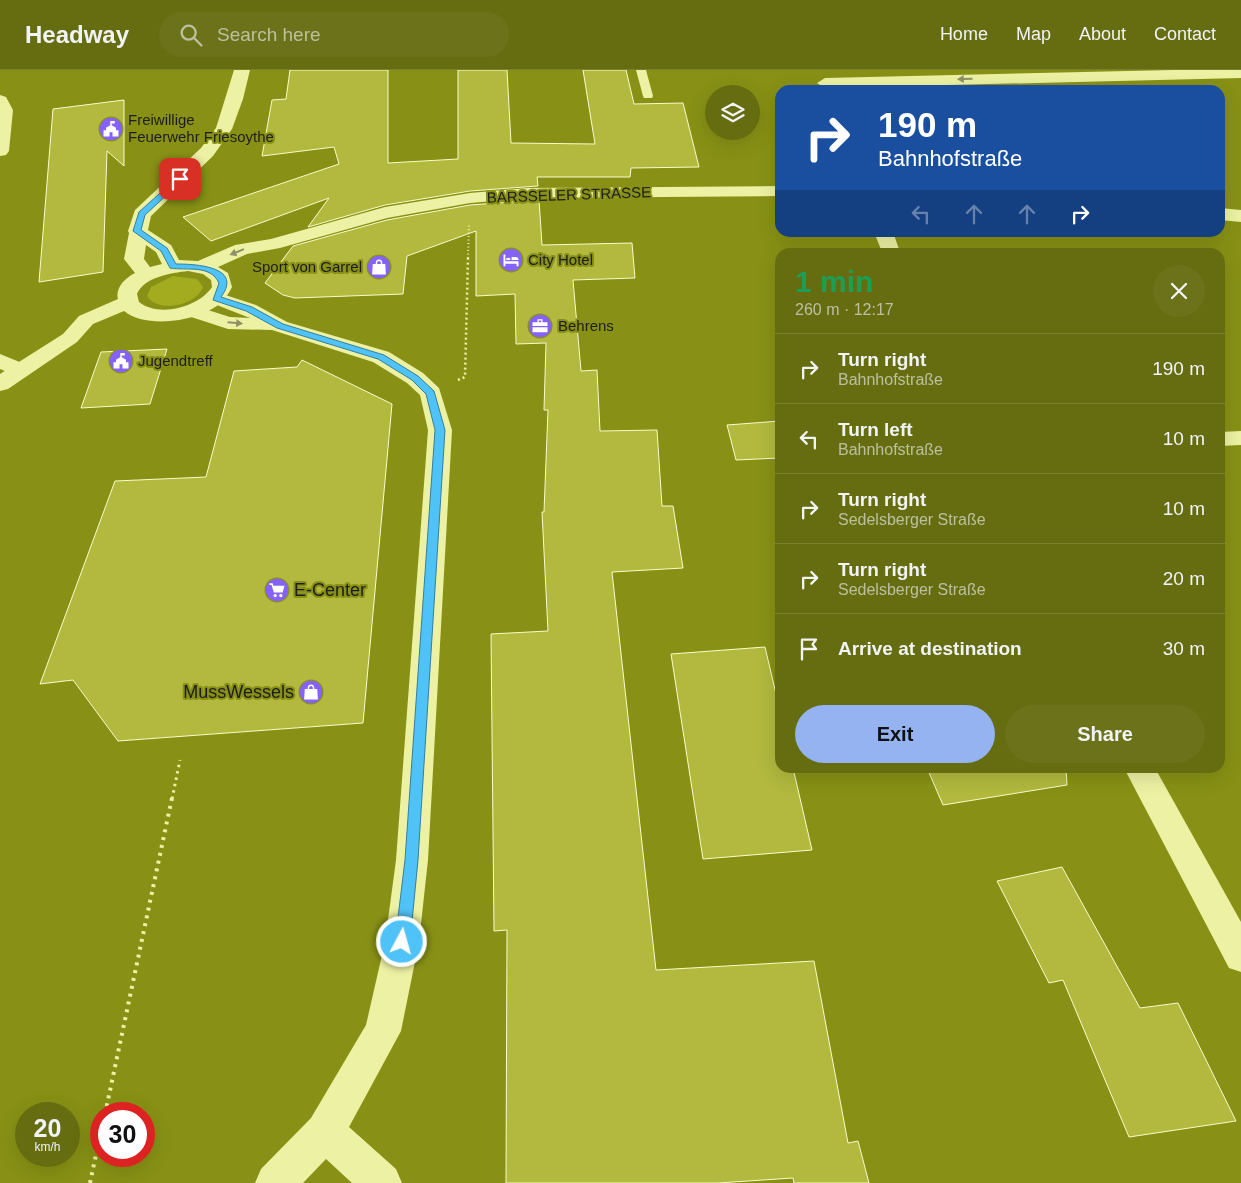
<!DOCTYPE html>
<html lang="en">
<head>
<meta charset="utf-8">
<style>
	:root { --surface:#666d10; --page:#6c7219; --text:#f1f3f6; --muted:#bcc09f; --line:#798030; --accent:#95b2f1 }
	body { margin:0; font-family:Helvetica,sans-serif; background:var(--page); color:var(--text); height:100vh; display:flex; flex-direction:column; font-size:19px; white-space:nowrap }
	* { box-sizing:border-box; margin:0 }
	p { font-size:16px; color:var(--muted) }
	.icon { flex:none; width:28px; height:28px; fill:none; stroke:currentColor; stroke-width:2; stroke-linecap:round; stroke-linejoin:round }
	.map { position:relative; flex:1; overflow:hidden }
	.side { position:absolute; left:775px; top:178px; width:450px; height:525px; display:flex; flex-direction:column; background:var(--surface); border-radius:15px; box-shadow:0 5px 20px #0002 }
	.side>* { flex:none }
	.banner { position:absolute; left:775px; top:15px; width:450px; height:152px; border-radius:15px; box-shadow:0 5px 20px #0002; background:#1a4fa0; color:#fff; overflow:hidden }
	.tools { position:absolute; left:705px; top:15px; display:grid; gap:10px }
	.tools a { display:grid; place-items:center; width:55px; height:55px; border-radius:50%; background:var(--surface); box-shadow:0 5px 20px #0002; font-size:25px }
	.speed { position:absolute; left:15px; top:1032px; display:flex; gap:10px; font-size:25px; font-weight:700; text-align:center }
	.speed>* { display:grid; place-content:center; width:65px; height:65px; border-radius:50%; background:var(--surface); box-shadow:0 5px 20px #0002; line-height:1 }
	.speed small { font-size:12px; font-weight:400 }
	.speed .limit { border:8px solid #d22; background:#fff; color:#111 }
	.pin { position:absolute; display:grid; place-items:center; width:42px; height:42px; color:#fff; margin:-21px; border-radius:10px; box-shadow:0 2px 8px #0006 }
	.me { position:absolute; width:55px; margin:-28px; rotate:6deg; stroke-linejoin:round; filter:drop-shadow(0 0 4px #0008) }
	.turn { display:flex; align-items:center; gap:18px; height:105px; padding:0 20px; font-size:22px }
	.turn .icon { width:65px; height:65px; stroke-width:2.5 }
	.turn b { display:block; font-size:35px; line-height:42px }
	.lanes { display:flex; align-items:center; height:48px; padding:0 20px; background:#0003; justify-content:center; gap:25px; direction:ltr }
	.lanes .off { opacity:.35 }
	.round { display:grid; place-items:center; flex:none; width:52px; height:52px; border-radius:26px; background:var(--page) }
	.headline { display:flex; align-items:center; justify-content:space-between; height:85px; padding:0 20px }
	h1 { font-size:30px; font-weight:700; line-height:38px; color:#1e9e55 }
	.action { display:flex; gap:10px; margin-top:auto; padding:10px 20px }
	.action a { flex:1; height:58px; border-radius:30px; background:var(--accent); color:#111; font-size:20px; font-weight:700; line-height:58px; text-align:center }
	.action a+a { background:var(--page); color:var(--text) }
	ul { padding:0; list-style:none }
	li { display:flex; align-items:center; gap:15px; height:70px; padding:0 20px; border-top:1px solid var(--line) }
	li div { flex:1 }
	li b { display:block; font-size:19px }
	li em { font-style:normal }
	header { display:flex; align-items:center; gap:30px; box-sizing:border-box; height:70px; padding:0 25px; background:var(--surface); border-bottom:1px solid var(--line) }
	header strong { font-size:24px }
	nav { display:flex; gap:28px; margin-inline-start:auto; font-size:18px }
	.search { width:350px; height:45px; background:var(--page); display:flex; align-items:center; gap:12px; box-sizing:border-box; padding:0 18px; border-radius:28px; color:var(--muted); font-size:19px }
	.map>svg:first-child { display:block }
	.green { fill:#a3ab1e }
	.building { fill:#b2b93e; stroke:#f9fcca }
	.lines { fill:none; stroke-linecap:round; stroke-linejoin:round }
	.path-far3 { stroke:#ecf1a3; stroke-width:2; stroke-dasharray:1 2.5; stroke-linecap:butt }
	.path-far2 { stroke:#ecf1a3; stroke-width:2.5; stroke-dasharray:2 3; stroke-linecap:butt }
	.path-far1 { stroke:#ecf1a3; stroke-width:3; stroke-dasharray:2.5 4; stroke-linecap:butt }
	.path { stroke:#ecf1a3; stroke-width:4; stroke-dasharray:3 5; stroke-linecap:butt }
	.service { fill:#ecf1a3; fill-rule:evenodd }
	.minor { fill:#ecf1a3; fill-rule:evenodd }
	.tertiary { fill:#ecf1a3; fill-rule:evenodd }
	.oneway { fill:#8f9267 }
	.route { fill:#4fc3f7; stroke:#337fa1 }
	.labels { text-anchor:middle; stroke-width:4; stroke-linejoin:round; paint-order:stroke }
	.far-poi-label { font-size:15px; fill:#1d1d1d; stroke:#889115; text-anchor:start }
	.far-street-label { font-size:15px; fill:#1d1d1d; stroke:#889115 }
	.poi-label { font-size:18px; fill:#1d1d1d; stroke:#889115; text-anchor:start }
</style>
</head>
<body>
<header>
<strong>Headway</strong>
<div class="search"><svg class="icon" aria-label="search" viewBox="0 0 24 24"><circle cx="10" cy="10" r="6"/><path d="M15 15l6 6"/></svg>Search here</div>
<nav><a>Home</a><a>Map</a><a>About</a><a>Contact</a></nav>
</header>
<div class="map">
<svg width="1241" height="1113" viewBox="0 0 1241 1113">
	<rect width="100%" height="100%" fill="#889115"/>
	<path class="green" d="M173,206l24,3 6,8c-6,18 -45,27 -56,9l4,-9z"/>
	<g class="building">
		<polygon points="290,0 388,0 388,93 458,89 458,0 507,0 511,73 595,74 583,0 626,0 634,34 683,33 699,97 631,98 630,107 537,107 538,116 470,121 385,135 308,157 329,128 211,171 183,147 339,94 334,77 262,86 272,30 286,29"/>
		<polygon points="124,30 124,96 107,81 103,202 39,212 53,39"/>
		<polygon points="539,130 542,175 632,173 635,208 573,210 581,301 597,300 600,361 657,360 662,436 673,436 683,498 612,502 656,900 814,891 848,1073 858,1071 869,1113 794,1113 793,1108 718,1113 506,1113 507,860 494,861 491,564 548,561 542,442 544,442 548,340 544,340 546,273 516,274 515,224 476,226 476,161 407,186 403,224 295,228 283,225 265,213 293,176 387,150 470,135"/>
		<polygon points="167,279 150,334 81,338 101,282"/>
		<polygon points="302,290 392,334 363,653 118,671 73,610 40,614 115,411 206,407 234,301 297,297"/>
		<polygon points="780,351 780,388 736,390 727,355"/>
		<polygon points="765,577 780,641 780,698 793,698 812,780 703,789 671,584"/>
		<polygon points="927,698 1066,698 1067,715 943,735"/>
		<polygon points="1062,797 1140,938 1178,933 1236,1051 1129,1067 1063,910 1049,913 997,811"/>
	</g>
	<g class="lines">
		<polyline class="path-far3" points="468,188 469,154"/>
		<polyline class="path-far2" points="458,310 465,307 468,187"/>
		<polyline class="path-far1" points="172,729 180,690"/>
		<g class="path">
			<polyline points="105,1044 172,728"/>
			<polyline points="90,1113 101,1061"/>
		</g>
		<polygon class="service" points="636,0 646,0 653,26 652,28 644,28 643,26"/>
		<g class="minor">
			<polygon points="1174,0 1241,0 1241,8 825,18 817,13 825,8"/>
			<polygon points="0,25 6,27 13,40 9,81 6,85 0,86"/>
			<polygon points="874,162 893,162 900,182 882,182"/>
			<polygon points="216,222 256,235 287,252 389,282 423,303 439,318 452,360 428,790 419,872 401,961 349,1057 396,1099 402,1113 352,1113 326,1089 303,1113 255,1113 261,1099 311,1048 366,955 385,872 396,790 428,360 420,325 407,313 373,292 272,260 228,259 185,245 182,241 185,237 192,235 230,247 250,248 209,232 206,228 209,224"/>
			<polygon points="0,284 27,295 30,300 27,305 19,307 0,299"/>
			<polygon points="1241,361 1241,375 1220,376 1220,362"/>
			<polygon points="1124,698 1155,698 1241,852 1241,902 1229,898"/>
		</g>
		<g class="tertiary">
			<path d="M234,0h16l-7,29 -11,30 -19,27 -62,60 -3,14 23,15 8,15 19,1 37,-16 36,-6 114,-32 85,-14 58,-5 252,-2v10l-252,2 -58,5 -83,15 -107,30 -33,6 -29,13 10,6 4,14c-2,4 -5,9 -8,13 -20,21 -77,30 -100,11l-31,13 -16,18 -69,47 -8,2v-17l63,-40 16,-18 39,-17c-3,-11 7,-21 17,-26l-11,-14 5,-26 -1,-2 7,-21 66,-62 15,-20zM146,175l10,7 6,12 -12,3 -6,-8zM188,201l15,3 8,6 1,7c-13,20 -53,31 -73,15l-2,-8c7,-17 34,-21 51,-23z"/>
			<polygon points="1220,138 1241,140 1241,152 1220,150"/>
		</g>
	</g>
	<defs><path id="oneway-solid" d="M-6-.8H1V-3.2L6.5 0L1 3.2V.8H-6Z" transform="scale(1.25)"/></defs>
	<g class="oneway">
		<use href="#oneway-solid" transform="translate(965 9) rotate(179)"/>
		<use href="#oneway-solid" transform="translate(237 182) rotate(158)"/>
		<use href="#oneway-solid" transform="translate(235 253) rotate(5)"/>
	</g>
	<path class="route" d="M178,107l6,2 -39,36 -4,15 26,18 9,16c18,0 68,2 45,33l31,10 31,17 101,31 34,21 16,15 11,39 -27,430 -8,82 -2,5 -6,2 -5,-2 -2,-5 10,-82 30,-430 -9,-36 -14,-14 -34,-21 -101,-31 -31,-17 -33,-11 6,-17c-9,-19 -32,-12 -49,-15l-9,-17 -28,-20 6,-19z"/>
	<defs>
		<g id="civic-disc" transform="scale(1.25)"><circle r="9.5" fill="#8562ff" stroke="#889115"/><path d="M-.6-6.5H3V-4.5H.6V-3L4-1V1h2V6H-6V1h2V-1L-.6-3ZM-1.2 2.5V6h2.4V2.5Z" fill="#fff"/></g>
		<g id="hotel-disc" transform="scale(1.25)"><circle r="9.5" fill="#8562ff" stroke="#889115"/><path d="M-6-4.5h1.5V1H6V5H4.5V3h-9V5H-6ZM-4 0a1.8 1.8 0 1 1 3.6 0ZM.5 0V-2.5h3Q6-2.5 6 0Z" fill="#fff"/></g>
		<g id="shop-disc" transform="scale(1.25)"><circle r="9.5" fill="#8562ff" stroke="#889115"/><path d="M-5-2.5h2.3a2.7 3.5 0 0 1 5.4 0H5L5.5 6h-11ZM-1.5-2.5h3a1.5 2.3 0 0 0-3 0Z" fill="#fff"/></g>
		<g id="office-disc" transform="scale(1.25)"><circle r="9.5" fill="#8562ff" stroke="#889115"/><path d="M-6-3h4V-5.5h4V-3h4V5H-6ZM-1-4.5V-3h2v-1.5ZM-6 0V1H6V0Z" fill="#fff"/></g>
		<g id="supermarket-disc" transform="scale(1.25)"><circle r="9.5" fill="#8562ff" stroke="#889115"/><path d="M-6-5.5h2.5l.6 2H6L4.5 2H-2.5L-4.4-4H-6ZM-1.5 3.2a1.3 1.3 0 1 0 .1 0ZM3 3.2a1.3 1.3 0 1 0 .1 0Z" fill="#fff"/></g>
	</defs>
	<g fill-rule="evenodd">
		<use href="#civic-disc" x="111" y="59"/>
		<use href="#hotel-disc" x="511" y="190"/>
		<use href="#shop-disc" x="379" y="197"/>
		<use href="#office-disc" x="540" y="256"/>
		<use href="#civic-disc" x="121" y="291"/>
		<use href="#supermarket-disc" x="277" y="520"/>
		<use href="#shop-disc" x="311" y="622"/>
	</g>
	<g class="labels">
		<g class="far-poi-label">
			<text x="128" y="55">Freiwillige<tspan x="128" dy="17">Feuerwehr Friesoythe</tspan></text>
			<text x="528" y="195">City Hotel</text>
			<text x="362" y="202" text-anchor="end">Sport von Garrel</text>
			<text x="558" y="261">Behrens</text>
			<text x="138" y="296">Jugendtreff</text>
		</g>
		<g class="far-street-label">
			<text transform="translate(569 125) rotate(-2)" y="5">BARSSELER STRASSE</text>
		</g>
		<g class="poi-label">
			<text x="294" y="526">E-Center</text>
			<text x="294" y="628" text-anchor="end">MussWessels</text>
		</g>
	</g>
</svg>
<div class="tools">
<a><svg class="icon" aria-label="layers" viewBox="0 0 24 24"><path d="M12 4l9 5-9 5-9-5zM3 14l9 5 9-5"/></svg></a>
</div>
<div class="speed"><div>20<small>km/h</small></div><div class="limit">30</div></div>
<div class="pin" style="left:180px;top:109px;background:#d93025"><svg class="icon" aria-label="arrive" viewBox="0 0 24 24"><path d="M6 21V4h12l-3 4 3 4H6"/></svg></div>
<svg class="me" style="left:402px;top:872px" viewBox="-20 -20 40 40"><circle r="17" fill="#4fc3f7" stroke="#fff" stroke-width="3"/><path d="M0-11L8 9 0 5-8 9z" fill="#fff"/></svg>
<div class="banner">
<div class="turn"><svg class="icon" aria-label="right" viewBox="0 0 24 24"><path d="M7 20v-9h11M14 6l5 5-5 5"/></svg><div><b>190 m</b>Bahnhofstraße</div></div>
<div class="lanes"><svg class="icon off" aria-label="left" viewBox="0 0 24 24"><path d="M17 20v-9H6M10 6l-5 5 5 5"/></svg><svg class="icon off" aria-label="ahead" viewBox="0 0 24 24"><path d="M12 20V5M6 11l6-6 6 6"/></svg><svg class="icon off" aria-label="ahead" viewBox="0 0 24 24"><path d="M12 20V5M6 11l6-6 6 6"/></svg><svg class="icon" aria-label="right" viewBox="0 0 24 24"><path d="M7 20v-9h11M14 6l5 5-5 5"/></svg></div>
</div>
<section class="side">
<div class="headline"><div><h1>1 min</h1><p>260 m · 12:17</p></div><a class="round"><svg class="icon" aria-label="close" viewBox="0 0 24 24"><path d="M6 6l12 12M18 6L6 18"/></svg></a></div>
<ul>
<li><svg class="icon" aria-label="right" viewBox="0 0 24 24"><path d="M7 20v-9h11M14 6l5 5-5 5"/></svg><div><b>Turn right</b><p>Bahnhofstraße</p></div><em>190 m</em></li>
<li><svg class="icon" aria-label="left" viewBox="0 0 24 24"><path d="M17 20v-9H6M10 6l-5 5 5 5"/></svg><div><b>Turn left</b><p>Bahnhofstraße</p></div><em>10 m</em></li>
<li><svg class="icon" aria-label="right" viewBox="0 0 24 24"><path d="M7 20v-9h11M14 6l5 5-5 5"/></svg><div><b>Turn right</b><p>Sedelsberger Straße</p></div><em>10 m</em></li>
<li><svg class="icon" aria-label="right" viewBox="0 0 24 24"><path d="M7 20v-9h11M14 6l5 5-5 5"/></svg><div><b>Turn right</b><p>Sedelsberger Straße</p></div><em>20 m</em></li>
<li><svg class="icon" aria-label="arrive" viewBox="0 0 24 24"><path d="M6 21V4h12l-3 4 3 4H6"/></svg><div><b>Arrive at destination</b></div><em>30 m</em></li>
</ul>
<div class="action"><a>Exit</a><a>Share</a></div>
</section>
</div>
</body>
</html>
